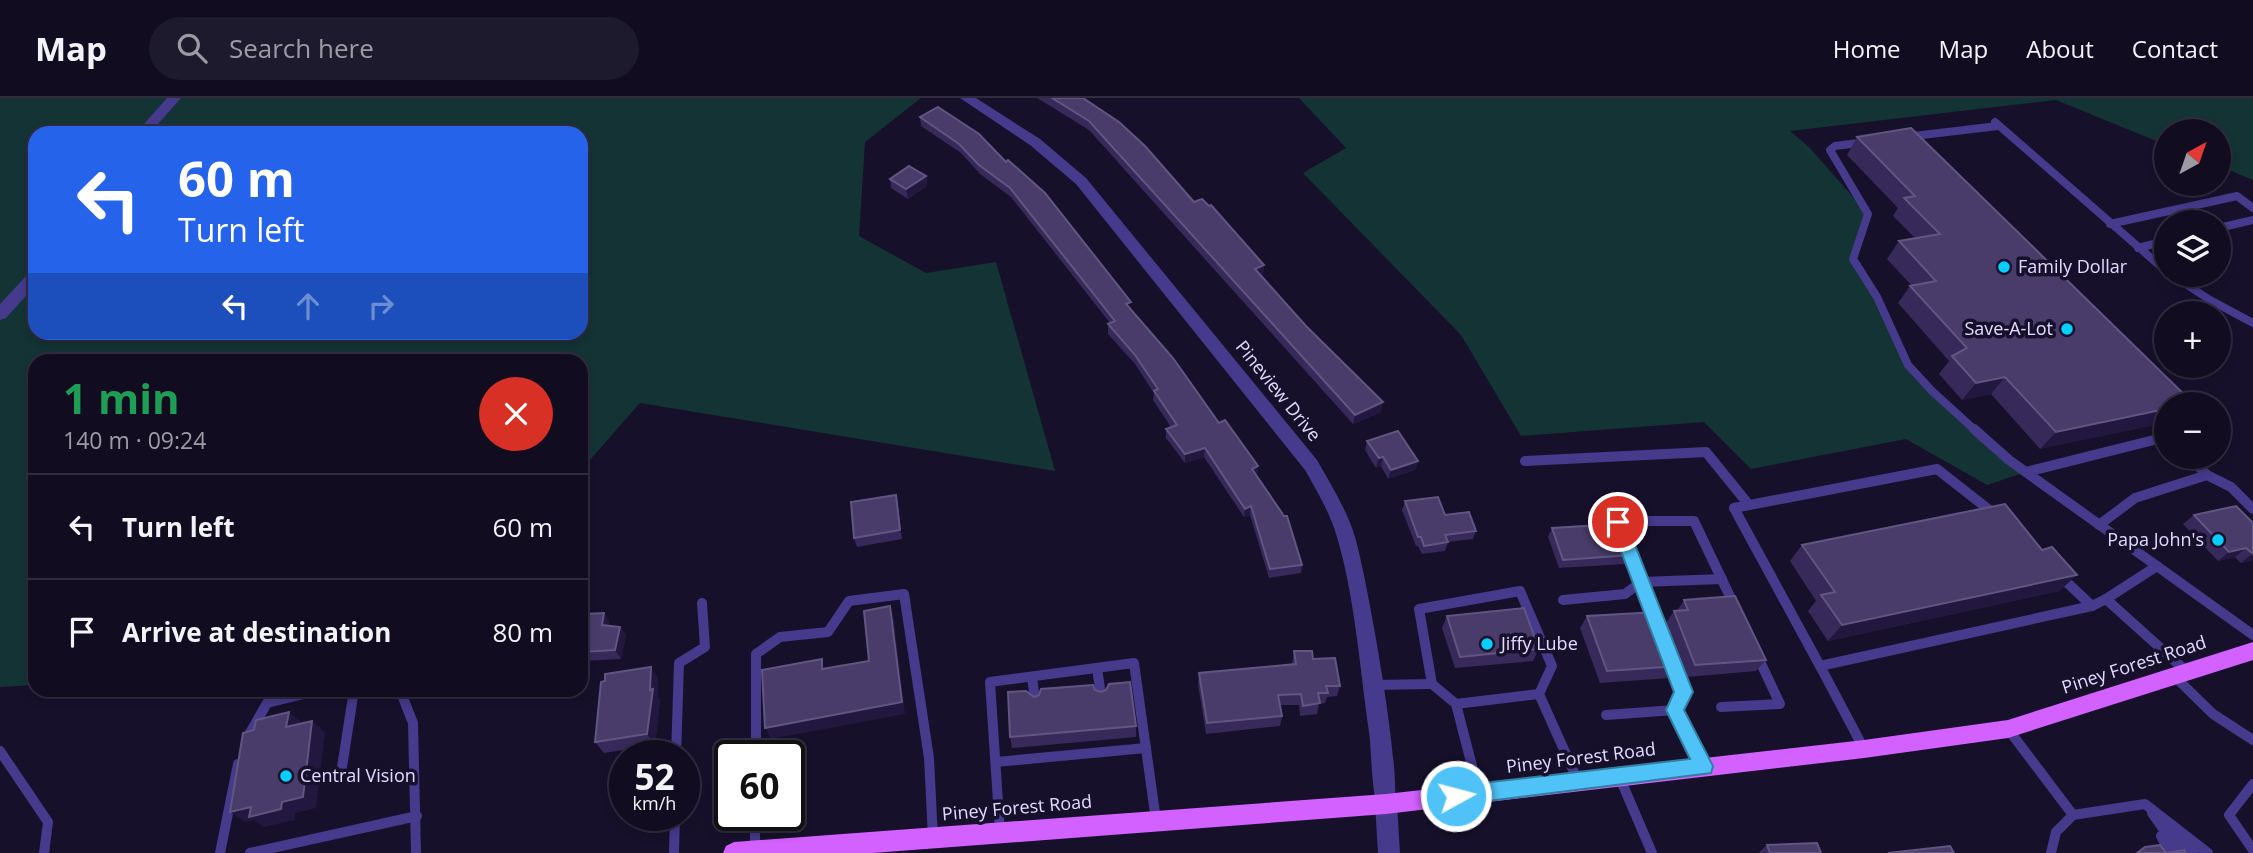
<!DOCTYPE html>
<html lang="en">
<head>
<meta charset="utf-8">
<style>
	:root { --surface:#110c20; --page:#1e1a2d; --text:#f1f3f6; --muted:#9c9ba5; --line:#302c3e }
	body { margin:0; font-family:"Open Sans",sans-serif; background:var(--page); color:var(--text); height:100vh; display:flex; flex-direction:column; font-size:26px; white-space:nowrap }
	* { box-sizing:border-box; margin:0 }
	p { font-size:23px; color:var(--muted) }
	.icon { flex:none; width:38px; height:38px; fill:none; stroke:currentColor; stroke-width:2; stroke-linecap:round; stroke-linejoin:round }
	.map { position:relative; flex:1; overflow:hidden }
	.sheet { position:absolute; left:28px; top:256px; width:560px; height:343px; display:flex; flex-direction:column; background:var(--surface); border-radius:21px; box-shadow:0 4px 10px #0003,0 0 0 2px var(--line) }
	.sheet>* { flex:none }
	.guide { position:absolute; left:28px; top:28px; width:560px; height:214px; border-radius:21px; box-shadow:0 4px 10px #0003,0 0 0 2px var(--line); background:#2563eb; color:#fff; overflow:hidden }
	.needle { width:46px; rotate:40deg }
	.buttons { position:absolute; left:2154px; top:21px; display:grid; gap:14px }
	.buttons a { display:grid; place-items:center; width:77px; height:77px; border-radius:50%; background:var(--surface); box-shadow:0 4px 10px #0003,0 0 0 2px var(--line); font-size:35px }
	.speed { position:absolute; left:609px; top:642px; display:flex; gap:14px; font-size:35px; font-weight:700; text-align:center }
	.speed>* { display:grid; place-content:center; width:91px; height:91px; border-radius:50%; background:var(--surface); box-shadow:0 4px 10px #0003,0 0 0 2px var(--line); line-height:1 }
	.speed small { font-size:18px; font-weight:400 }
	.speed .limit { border:4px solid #111; border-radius:10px; background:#fff; color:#111 }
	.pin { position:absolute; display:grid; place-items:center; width:60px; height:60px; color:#fff; margin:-30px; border:4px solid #fff; border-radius:50%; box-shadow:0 2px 7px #0007 }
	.me { position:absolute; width:77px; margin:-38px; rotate:83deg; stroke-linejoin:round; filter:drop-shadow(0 0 5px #0008) }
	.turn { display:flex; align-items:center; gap:24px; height:147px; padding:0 35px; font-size:32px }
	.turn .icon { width:91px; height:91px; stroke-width:2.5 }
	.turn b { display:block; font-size:49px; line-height:60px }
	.lanes { display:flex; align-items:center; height:66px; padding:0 35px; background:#0003; justify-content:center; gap:35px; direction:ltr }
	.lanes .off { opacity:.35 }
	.round { display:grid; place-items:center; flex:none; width:74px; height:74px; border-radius:37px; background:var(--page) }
	.head { display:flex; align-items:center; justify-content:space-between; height:119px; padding:0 35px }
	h1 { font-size:42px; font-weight:700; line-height:52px; color:#1e9e55 }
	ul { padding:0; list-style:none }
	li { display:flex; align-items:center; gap:21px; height:105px; padding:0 35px; border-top:2px solid var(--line) }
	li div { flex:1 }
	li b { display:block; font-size:26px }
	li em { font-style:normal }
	header { display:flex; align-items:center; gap:42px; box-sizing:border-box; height:98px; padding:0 35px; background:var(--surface); border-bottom:2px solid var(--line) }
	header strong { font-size:33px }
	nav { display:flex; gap:38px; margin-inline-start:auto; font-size:24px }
	.search { width:490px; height:63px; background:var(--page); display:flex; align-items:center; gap:18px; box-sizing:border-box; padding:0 24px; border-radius:38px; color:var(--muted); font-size:26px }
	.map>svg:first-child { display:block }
	.green { fill:#133335; fill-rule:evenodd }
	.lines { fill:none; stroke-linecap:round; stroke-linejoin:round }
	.service-far1 { stroke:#453a8b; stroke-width:8 }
	.service { stroke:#453a8b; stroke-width:10 }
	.minor { fill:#453a8b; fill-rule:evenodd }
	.tertiary { fill:#453a8b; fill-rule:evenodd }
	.primary { fill:#d361ff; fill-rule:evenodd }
	.wall { fill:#372959 }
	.shaded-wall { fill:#22173f }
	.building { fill:#493c6a; stroke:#615582; stroke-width:2 }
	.route { fill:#4fc3f7; stroke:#337fa1; stroke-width:2 }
	.poi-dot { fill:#06cfff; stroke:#17102b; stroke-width:2.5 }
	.labels { text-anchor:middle; stroke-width:7; stroke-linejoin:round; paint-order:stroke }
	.poi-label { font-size:18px; fill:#e2daff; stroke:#17102b; text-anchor:start }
	.street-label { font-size:18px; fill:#e2daff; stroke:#17102b }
</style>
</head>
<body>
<header>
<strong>Map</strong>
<div class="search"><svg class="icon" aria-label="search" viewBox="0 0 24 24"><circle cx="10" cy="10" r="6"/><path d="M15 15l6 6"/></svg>Search here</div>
<nav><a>Home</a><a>Map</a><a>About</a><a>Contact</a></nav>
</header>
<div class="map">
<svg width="2253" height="755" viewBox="0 0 2253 755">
	<rect width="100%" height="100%" fill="#17102b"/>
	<g class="green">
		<path d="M0,0h921l-56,44 -6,94 67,37 70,-11 59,209 -415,-68 -59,67v-110h-546v325l-35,2zM35,35h546v199h-546z"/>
		<polygon points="1299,0 2253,0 2253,82 2219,68 2219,33 2166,33 2166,47 2056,2 1790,33 1809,49 1868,116 1853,161 1908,267 2026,374 1987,387 1906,341 1751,371 1704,324 1521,338 1461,237 1303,75 1346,50"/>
	</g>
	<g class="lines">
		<g class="service-far1">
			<polyline points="1995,24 2166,173"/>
			<polyline points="1905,39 1998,28"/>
			<polyline points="1866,44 1835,48 1830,52 1868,116 1853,161 1877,199 1908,267 1932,293 1976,333"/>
			<polyline points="2110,126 2237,98 2253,110"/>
			<polyline points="2219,130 2253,122"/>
			<polyline points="2138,150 2166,143"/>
			<polyline points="2172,177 2210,202 2253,225"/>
		</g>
		<g class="service">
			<polyline points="1974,331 2009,362 2253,537"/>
			<polyline points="1525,363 1706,354 1749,407"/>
			<polyline points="2026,374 2166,339"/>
			<polyline points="2207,377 2231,389 2253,411"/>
			<polyline points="2099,427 2135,400 2207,377 2189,359"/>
			<polyline points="2059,477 2092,508"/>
			<polyline points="2106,501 2157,468"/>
			<polyline points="1563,502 1625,496 1641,484 1722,481"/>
			<polyline points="1657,524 1618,423 1694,423 1735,509"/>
			<polyline points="1671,561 1684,594 1675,612 1704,668"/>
			<polyline points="1820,568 1734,410 1937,371 1997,418"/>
			<polyline points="1097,570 1101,598"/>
			<polyline points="2174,578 2213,616 2253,642"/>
			<polyline points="1032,579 1035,603"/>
			<polyline points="1373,587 1432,586"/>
			<polyline points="400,592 413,625 416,755"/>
			<polyline points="1456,606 1539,596"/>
			<polyline points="1721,609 1780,606 1757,557"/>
			<polyline points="1606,617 1675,612"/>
			<polyline points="2008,631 2073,717 2056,734 2051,755"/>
			<polyline points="246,642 267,605 320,592"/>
			<polyline points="1864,651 1820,568 2092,508 2106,501 2187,574"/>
			<polyline points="0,653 48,724 44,755"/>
			<polyline points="676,658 679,565 705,549 702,505"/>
			<polyline points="756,658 756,556 780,539 828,534 849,503 904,496 929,660 933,740"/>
			<polyline points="996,664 1146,650"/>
			<polyline points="1619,678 1652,755"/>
			<polyline points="340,682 354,592"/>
			<polyline points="2253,686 2229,717 2253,752"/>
			<polyline points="1479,695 1456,606 1432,586 1419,511 1520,493 1552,568 1539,596 1578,683"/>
			<polyline points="2152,715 2180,755"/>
			<polyline points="2073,717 2145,706 2208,755"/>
			<polyline points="755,718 755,754"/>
			<polyline points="2171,731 2194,755"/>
			<polyline points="1000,734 990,584 1134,565 1156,722"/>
			<polyline points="2161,738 2170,755"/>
			<polyline points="220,755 238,666"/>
			<polyline points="250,755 417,718"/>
			<polyline points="674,755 675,718"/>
		</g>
		<g class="minor">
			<polygon points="167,0 181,0 150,35 136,35"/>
			<path d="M960,0h16l64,41 46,39 231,282c14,25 30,50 38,77 11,36 50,248 38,274l-7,3 -7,-3c-8,-17 -7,-58 -10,-79 -9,-63 -14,-134 -32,-195 -7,-24 -20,-46 -32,-67l-229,-286 -46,-39z"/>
			<polygon points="35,173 35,188 6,220 0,222 0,206 30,174"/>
		</g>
		<polygon class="tertiary" points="1386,696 1393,699 1397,706 1400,755 1378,755 1375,706 1379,699"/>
		<polygon class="primary" points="2253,544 2253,562 2008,640 1864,660 1386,716 873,755 723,755 726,748 734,744 1386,696 1864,642 2008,622"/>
	</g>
	<g class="wall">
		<polygon points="1037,0 1083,0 1194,104 1264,167 1263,176 1261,177 1381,314 1353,326 1089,32"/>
		<polygon points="938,9 1131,212 1219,325 1258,368 1257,378 1302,467 1301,475 1269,480 1250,417 1244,419 1204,359 1185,365 1166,340 1166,331 1171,329 1153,302 1154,295 1135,266 1108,236 1108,226 1110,225 1011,99 980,76 961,55 921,28 920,19"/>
		<polygon points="1857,39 2194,306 2040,351 1991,296 1962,302 1939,276 1949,263 1898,205 1910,188 1912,188 1887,161 1899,143 1915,140 1893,118 1898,110 1847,57"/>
		<polygon points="926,78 927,88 908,101 891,90 890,81"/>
		<polygon points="1367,343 1418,363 1415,372 1388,381 1381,368 1376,370 1365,352"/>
		<polygon points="1405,403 1445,417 1476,433 1473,441 1448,444 1445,453 1422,456 1418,448 1416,448 1402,412"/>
		<polygon points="898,406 902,441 857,449 854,440"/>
		<polygon points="2194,417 2253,425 2253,462 2241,465 2235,459 2218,463 2183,426"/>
		<polygon points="1552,430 1630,457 1625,466 1559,470 1548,439"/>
		<polygon points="1802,447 2042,452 2077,477 2059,493 1828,543 1808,513 1816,503 1790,463"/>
		<polygon points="1684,502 1766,562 1756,573 1687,579 1666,525 1674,513 1677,513"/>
		<polygon points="604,515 609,523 608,528 620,529 626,537 621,561 581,563 581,527"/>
		<polygon points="1447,518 1539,551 1533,563 1455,570 1442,530"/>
		<polygon points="1587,518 1679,568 1670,580 1600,585 1580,530"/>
		<polygon points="1294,553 1313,561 1340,588 1337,598 1327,599 1325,605 1319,606 1317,616 1300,618 1299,607 1280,607 1282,618 1280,628 1206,636 1198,586 1199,575 1292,566"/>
		<polygon points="658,580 658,599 660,603 655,647 604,655 595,644"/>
		<polygon points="1095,592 1101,594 1136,628 1136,639 1012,650 1010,639 1034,599"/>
		<polygon points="1767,747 1821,755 1760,755 1759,754"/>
	</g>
	<g class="shaded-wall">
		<polygon points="926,78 927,88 908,101 906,91"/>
		<polygon points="1264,167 1263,176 1254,180 1255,171"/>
		<polygon points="2005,279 1991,296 1962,302 1976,285"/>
		<polygon points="1383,304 1381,314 1353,326 1355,317"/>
		<polygon points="2166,311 2166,325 2040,351 2056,334"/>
		<polygon points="1205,350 1204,359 1185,365 1185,356"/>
		<polygon points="1383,359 1381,368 1376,370 1379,360"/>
		<polygon points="1418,363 1415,372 1388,381 1391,372"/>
		<polygon points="1258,368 1257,377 1251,380 1252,371"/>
		<polygon points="896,397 898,406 902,441 900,432"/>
		<polygon points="1251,408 1250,417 1244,419 1245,411"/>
		<polygon points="2246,450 2235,459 2218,463 2229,454"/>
		<polygon points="2252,456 2253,456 2253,462 2241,465"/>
		<polygon points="2077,477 2059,493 1828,543 1842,527"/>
		<polygon points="890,508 894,520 905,616 771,641 765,630 902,604"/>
		<polygon points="604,515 609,523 607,535 602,527"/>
		<polygon points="620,529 626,537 621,561 615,552"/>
		<polygon points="651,569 658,580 658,599 660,603 655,647 647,636"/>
		<polygon points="289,614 302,625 286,629"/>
		<polygon points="312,623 325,634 316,710 295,715 295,722 264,729 254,722 245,724 230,714 251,709 282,704"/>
	</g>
	<g class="building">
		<polygon points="1052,0 1083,0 1119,24 1145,48 1194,104 1202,101 1209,108 1211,107 1264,167 1255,171 1306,228 1383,304 1355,317 1089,23"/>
		<polygon points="938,9 979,36 1006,64 1008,62 1045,95 1131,204 1126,206 1173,260 1219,325 1225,322 1258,368 1252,371 1284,418 1287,418 1302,467 1270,471 1251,408 1245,411 1205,350 1185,356 1166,331 1177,327 1154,293 1158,291 1135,257 1108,226 1115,223 1010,90 979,67 959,46 920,19"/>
		<polygon points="1911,30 2194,306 2166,306 2166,311 2056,334 2005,279 1976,285 1952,258 1967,250 1910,188 1936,183 1899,143 1940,136 1904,100 1915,98 1857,39"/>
		<polygon points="909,68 926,78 906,91 890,81"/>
		<polygon points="1398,333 1418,363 1391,372 1383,359 1379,360 1367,343"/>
		<polygon points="896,397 900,432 854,440 851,404"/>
		<polygon points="1438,399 1445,417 1469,414 1476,433 1445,437 1448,444 1424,448 1421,439 1418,439 1405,403"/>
		<polygon points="2005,406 2042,452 2052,449 2077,477 1842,527 1821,497 1835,494 1802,447"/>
		<polygon points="2236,408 2253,425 2253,456 2246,450 2229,454 2194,417"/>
		<polygon points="1618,426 1630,457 1563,462 1552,430"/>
		<polygon points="1735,498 1766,562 1695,567 1674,513 1688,512 1684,502"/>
		<polygon points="890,508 902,604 765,630 762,572 822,561 822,571 869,563 864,513"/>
		<polygon points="1524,510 1539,551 1460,559 1447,518"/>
		<polygon points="1657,514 1679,568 1607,573 1587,518"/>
		<polygon points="604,515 602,527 620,529 615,552 581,554 581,527 584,516"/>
		<polygon points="1294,553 1312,553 1313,561 1335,560 1340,588 1326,588 1328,595 1318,595 1320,605 1303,608 1301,596 1278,597 1282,618 1207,625 1199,575 1296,566"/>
		<polygon points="651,569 650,592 653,591 647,636 595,644 601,584 605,583 605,576"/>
		<polygon points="1130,584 1136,628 1010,639 1008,594 1026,593 1034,599 1039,597 1041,591 1093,587 1095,592 1101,594 1106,592 1109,586"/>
		<polygon points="289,614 286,629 312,623 303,699 282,704 281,711 249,719 251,709 230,714 243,635 254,632 256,622"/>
		<polygon points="1817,745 1821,755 1770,755 1767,747"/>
		<polygon points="2160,747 2166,755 2184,752 2186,755 2137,755 2145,749"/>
		<polygon points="1950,748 1954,755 1888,755"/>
	</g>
	<polygon class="route" points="1618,417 1624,419 1626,424 1693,594 1684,612 1713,668 1711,675 1456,707 1449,704 1446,698 1449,691 1456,688 1690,661 1666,612 1674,594 1610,424 1612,419"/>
	<g class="poi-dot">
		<circle cx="2004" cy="169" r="7"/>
		<circle cx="2067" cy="231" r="7"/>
		<circle cx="2218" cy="442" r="7"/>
		<circle cx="1487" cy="546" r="7"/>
		<circle cx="286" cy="678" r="7"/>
	</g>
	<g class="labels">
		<g class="poi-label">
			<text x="2018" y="175">Family Dollar</text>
			<text x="2053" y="237" text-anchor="end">Save-A-Lot</text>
			<text x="2204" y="448" text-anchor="end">Papa John's</text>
			<text x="1501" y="552">Jiffy Lube</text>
			<text x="300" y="684">Central Vision</text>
		</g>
		<g class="street-label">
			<text transform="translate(1278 293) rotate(51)" y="6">Pineview Drive</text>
			<text transform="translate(2134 567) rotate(-18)" y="6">Piney Forest Road</text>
			<text transform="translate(1581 660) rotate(-7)" y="6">Piney Forest Road</text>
			<text transform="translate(1017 710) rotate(-5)" y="6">Piney Forest Road</text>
		</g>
	</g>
</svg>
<div class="buttons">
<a><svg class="needle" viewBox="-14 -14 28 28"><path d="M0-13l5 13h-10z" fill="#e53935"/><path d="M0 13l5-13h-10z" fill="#9c9ba5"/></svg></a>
<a><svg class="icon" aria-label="layers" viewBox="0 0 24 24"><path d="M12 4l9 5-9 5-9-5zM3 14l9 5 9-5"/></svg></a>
<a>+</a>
<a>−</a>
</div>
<div class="speed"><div>52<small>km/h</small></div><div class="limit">60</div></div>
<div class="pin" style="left:1618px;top:424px;background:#d93025"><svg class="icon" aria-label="arrive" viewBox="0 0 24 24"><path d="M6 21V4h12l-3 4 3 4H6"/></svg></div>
<svg class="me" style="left:1456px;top:698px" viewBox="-20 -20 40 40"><circle r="17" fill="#4fc3f7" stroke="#fff" stroke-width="3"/><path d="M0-11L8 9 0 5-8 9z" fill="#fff"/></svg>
<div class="guide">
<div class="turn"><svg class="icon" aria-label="left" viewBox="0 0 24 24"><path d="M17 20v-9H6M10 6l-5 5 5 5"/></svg><div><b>60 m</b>Turn left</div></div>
<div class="lanes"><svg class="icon" aria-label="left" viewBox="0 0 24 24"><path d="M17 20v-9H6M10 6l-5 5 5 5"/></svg><svg class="icon off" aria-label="ahead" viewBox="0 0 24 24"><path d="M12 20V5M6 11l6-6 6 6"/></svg><svg class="icon off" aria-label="right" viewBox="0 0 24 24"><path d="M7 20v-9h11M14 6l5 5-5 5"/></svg></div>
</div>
<section class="sheet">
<div class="head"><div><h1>1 min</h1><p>140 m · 09:24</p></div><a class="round" style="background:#d93025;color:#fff"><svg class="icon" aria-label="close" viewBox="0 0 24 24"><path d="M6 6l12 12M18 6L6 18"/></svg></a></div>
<ul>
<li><svg class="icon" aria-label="left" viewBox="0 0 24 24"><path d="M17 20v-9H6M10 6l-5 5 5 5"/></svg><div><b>Turn left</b></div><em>60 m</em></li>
<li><svg class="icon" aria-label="arrive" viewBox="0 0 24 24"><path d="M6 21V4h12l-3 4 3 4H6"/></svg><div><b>Arrive at destination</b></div><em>80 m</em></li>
</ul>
</section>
</div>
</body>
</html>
